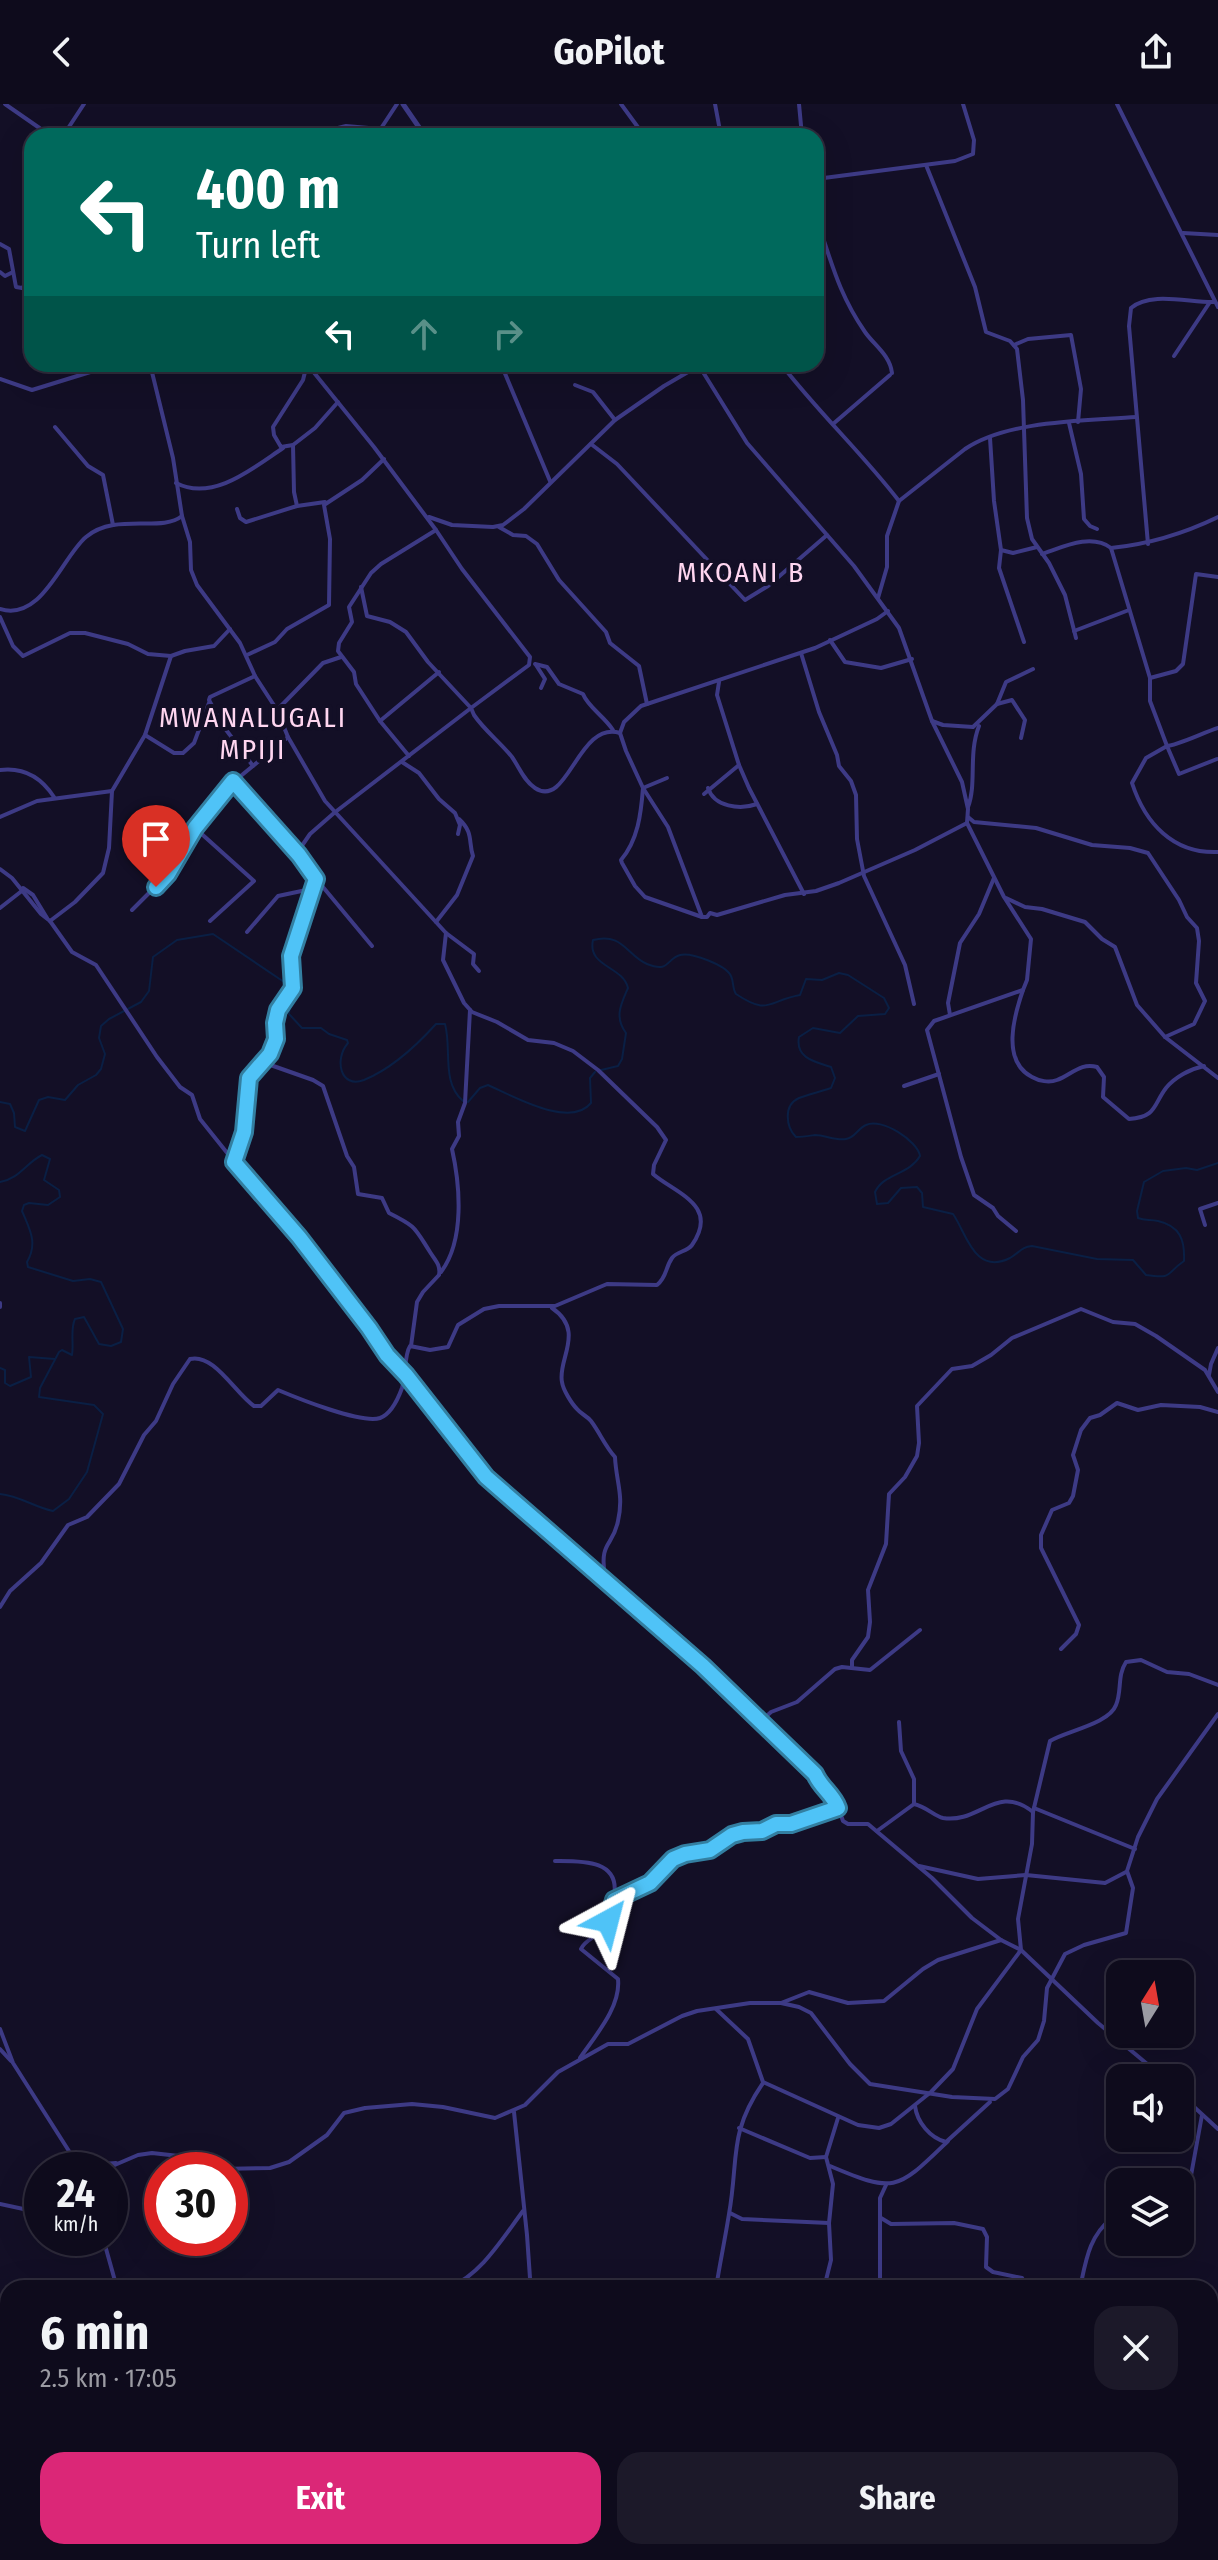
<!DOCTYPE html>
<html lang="en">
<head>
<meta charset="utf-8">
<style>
	:root { --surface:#0e0b1c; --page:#1c1929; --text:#f1f3f6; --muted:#9b9ba3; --line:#2e2b3b; --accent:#db2777 }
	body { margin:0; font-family:"Fira Sans Condensed",sans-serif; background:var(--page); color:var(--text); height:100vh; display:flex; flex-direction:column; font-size:30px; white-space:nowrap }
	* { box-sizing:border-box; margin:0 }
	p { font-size:26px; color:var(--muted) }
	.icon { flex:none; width:44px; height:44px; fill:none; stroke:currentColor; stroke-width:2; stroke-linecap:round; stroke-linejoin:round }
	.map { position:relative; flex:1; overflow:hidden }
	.side { position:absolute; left:0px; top:2176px; width:1218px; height:280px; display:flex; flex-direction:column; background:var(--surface); border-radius:24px 24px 0 0; box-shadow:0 8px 32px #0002,0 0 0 2px var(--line) }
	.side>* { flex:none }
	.banner { position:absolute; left:24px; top:24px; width:800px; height:244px; border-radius:24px; box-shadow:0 8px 32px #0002,0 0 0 2px var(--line); background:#00695c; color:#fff; overflow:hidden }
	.needle { width:52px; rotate:11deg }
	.fabs { position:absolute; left:1106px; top:1856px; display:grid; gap:16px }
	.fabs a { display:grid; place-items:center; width:88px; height:88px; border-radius:16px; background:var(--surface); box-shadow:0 8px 32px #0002,0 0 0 2px var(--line); font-size:40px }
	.speed { position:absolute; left:24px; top:2048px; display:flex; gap:16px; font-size:40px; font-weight:700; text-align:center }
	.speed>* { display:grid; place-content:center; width:104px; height:104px; border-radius:50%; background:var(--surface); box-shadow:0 8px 32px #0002,0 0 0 2px var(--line); line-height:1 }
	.speed small { font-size:20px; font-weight:400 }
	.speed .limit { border:12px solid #d22; background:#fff; color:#111 }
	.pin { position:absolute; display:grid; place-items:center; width:68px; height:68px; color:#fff; margin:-82px -34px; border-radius:50% 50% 50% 0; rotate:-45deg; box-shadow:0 0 8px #0007 }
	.pin .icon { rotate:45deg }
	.me { position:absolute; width:88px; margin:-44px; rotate:38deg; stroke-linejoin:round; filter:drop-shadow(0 0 6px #0008) }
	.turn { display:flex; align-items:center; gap:28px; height:168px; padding:0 40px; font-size:36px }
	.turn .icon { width:104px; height:104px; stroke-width:2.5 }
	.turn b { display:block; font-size:56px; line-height:68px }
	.lanes { display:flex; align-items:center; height:76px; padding:0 40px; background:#0003; justify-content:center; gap:40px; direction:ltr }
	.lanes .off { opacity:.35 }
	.round { display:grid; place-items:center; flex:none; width:84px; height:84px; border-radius:24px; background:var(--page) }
	.headline { display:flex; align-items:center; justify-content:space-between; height:136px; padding:0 40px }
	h1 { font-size:48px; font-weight:700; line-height:60px }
	.cta { display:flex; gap:16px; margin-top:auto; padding:16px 40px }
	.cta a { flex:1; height:92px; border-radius:24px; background:var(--accent); color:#fff; font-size:32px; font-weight:700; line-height:92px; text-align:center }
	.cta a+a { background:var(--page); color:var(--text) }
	header { display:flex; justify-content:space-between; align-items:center; height:104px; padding:0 40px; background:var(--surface); font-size:36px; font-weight:700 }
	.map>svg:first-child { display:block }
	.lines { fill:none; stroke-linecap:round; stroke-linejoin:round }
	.stream { stroke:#0a1f44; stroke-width:2 }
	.minor { stroke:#3d3a85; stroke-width:4 }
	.tertiary { stroke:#3d3a85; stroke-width:5 }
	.route-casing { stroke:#337fa1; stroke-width:20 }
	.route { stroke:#4fc3f7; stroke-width:14 }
	.labels { text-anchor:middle; stroke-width:8; stroke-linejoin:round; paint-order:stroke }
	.quarter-label { font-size:28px; letter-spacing:2px; fill:#ffd6f0; stroke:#130f26 }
</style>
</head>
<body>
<header><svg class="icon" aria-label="back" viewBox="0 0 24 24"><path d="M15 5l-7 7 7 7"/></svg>GoPilot<svg class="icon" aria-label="share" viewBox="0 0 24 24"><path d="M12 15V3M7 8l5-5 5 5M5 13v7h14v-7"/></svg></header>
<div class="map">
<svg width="1218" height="2456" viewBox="0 0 1218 2456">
	<rect width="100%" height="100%" fill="#130f26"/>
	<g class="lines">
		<g class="stream">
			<path d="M291,890l-2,20 13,14h19l8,6 18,6 1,3c-14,16 -8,46 16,37 27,-11 53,-35 72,-56h9c7,25 -4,58 18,77"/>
			<path d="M601,966l17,-4 4,-7 4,-26c-12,-16 -5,-29 2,-45 -5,-22 -41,-21 -35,-48 30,-8 34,16 54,24 23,9 19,-5 33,-9 11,-3 46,10 51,21 3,6 1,12 5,18 33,22 31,7 64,1l6,-16 16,1 17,-7 9,2 36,23 5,10 -4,6 -27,2 -18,17 -27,-5 -14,9c-4,21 16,25 32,30l4,11 -4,10c-11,4 -22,6 -32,10 -16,7 -13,29 -3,39 6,0 12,-1 19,-2 10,0 21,6 31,4 9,-1 12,-11 20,-14 15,-8 52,16 54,31 -11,19 -36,17 -45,36l2,12 11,-1 13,-15 16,-1 5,6 1,14 30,7c13,18 21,62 57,44 9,-5 11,-11 22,-12l65,13 36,1 13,15c28,4 19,-1 38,-14 1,-21 -4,-35 -26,-40 -8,-2 -13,0 -20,-3l-1,-7 7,-29 19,-11 23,-3 11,2 21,-7"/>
			<polyline points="0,998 10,1000 14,1009 15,1023 25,1027 39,996 48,993 65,996 78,981 96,971 101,965 105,950 99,934 101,922 109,915 141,898 149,887 153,853 177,836 213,830 290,882"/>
			<path d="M468,998l12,-14 8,-3c25,11 82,44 103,18l-1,-25 5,-6"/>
			<path d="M0,1078c19,-3 26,-19 42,-27l8,4 -6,21 15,10 1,7 -12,8 -19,-2 -5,2 -2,6c8,19 16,32 5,51l1,5 45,14 17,-2 11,3 22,47 -2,13 -10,4 -12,-2 -15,-27 -9,2c-5,10 -1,25 -3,36l-10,-5 -3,2 -19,36 -1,9 55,8 9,9 -16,58 -18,27 -16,12c-19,-4 -33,-15 -53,-17"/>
			<polyline points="0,1264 5,1266 5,1279 10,1282 31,1273 29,1253 55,1255"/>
		</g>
		<g class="minor">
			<polyline points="5,0 51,32"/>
			<polyline points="621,0 640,26 641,32"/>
			<polyline points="715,0 721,32"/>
			<polyline points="799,0 802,32"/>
			<polyline points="1117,0 1218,203"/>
			<polyline points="63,32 84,0"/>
			<polyline points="306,32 346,22 380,25"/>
			<polyline points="376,32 397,0"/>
			<polyline points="926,61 975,183 986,228 1010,237 1017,245 1023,296 1027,414 1032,435 1049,459 1065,491 1076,534"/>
			<polyline points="816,75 955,57 973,50 974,36 963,0"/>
			<path d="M816,113c15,43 22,76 49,115 9,13 25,23 27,41"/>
			<polyline points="1183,129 1218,131"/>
			<polyline points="0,140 9,145 16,183 22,184 32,175"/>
			<polyline points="0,168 5,172 13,168"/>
			<polyline points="1014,241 1028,235 1071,231 1081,285 1078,318"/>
			<polyline points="1174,252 1210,198"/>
			<path d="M307,260l67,83 62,83 26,39 68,88 -1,8 -58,43 3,7c11,16 26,27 38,42 7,10 12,24 23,31 33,22 43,-68 85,-55l6,18 17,37 25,39 34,90h5l3,-4 7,2 68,-20 31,-4 23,-8 76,-33 52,-27"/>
			<polyline points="501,260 550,377"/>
			<polyline points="698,260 747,339 854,462 899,524 932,617 962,678 968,705 967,719 1004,793 1031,835 1027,876 1023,886 934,917 927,926 961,1053 974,1091 993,1104 998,1112 1016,1127"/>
			<path d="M781,260c37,48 81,89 118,137"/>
			<polyline points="0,275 32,286 100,265 151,260"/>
			<polyline points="575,281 593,288 615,316"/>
			<polyline points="1069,319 1081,370 1084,415 1090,422 1097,425"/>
			<polyline points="833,320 890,271"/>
			<polyline points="55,323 88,362 103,371 113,421"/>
			<polyline points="990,334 994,397 1001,446 1013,449 1037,443"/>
			<polyline points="591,340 617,360 745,496 768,482 827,431"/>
			<polyline points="293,341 281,343 274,331 273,323 303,276 307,260"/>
			<path d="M176,379c37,19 77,-15 107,-35"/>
			<polyline points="325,398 297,402 294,388 293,341 315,324 338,298"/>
			<polyline points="237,405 240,414 246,418 297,402"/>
			<polyline points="429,413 452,421 493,423 503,421 524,405 615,316 664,282 700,261"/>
			<polyline points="499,423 513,431 526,432 537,440 559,476 606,528 610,539 639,562 647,600"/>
			<path d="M1148,440l-19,-218 2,-18c20,-17 59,-5 84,-6"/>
			<path d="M1111,444c39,-4 72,-14 107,-31"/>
			<polyline points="1001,446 999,464 1024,538"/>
			<path d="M1042,450c21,-7 49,-21 69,-6l39,130v23l17,45c9,0 38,-14 51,-18"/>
			<polyline points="361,483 367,512 390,518 406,528 428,558 471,604 334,709 310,730 299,746 303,759 372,842"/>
			<path d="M878,494l9,-31v-31l12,-35 66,-52c43,-29 120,-28 171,-32"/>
			<path d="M0,505c42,13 62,-52 86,-72 30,-25 75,-4 96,-21"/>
			<polyline points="0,513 13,542 23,552 70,529 85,529 128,540 148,550 171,552 185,547 214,542 230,525"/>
			<polyline points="1074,527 1129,506"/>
			<polyline points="830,536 845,558 881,564 912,555"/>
			<polyline points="801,549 819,608 837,651 839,662 851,677 856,691 857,735 864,772 905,861 914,900"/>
			<polyline points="247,551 275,538 287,525 329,501 330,435 324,401 362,376 384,355"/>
			<path d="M535,560l12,3 12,17 24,10c5,13 21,22 30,36"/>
			<polyline points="536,561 545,575 541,584"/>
			<polyline points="1150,574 1176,567 1183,560 1196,470 1218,473"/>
			<polyline points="719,578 717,591 739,661 749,684 804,790"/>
			<polyline points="997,600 1006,578 1033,565"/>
			<polyline points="277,606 323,559 341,553"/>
			<polyline points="380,617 439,568"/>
			<polyline points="932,617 943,621 973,623 997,600 1012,596 1025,616 1021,634"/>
			<polyline points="620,629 624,618 641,602 815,544 877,515 888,507"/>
			<polyline points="145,631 174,649 183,649 194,639 209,599"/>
			<polyline points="409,652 380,617 356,580 354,568 338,547 339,539 352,518 349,503 371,469 381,460 436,426"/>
			<path d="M1217,655l-38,15 -12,-28 -21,12 -14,25c13,40 41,71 86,69"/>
			<polyline points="402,658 419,669 439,695 455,709 460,721 458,730"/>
			<polyline points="253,662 221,619 209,596 210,593 255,572"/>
			<path d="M0,666c24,-3 41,7 54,27"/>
			<path d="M667,674l-24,10c-2,26 -5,52 -22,72l1,3 13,23 10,11 57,20"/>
			<polyline points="234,678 298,749"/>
			<path d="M708,684c6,19 32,22 49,16"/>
			<polyline points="704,690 739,661"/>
			<path d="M968,703c9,-23 0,-53 11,-81"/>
			<polyline points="0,713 37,697 112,687"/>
			<polyline points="968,713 974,718 1036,724 1092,741 1130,744 1148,749 1179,796 1187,813 1197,824 1199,837 1196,879 1205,897 1194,920 1165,933"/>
			<polyline points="195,724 254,777 210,817"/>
			<polyline points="0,765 12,774 41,810 50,817 72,848 96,861 157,953 180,983 192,991 200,1015 264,1095 299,1133 369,1224 387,1251 406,1271 468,1354 496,1383 605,1474 657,1524 703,1562 815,1670 820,1681 835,1694 843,1717 848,1720 868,1720 932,1774 972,1814 1001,1836 1021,1846 1098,1919 1164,1974"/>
			<polyline points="23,784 33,791 47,814"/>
			<polyline points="1006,794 1025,803 1042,805 1085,818 1102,835 1115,843 1137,901 1165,933 1218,974"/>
			<polyline points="0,804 23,786"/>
			<polyline points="132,806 168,770 185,739 225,685 288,633"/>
			<polyline points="50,817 75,798 103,769 109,744 112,687 145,631 171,552"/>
			<path d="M436,818l21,-27 16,-39c-5,-15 1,-23 -14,-37"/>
			<polyline points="247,828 278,792 311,785 316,775"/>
			<polyline points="446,829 474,850 473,860 479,867"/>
			<path d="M1023,886c-9,26 -22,71 9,87 7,4 17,6 25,3 14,-5 24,-18 40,-13l7,10 -1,20 26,22c28,-2 24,-14 37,-31 9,-11 24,-19 38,-22"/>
			<polyline points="950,911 948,899 960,839 979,810 994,774"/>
			<path d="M262,958l51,18 10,6 24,70 7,11 4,27 24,4 7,15c28,14 25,14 41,39 5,8 11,13 9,23l-16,17 -6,10 -6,44"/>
			<polyline points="904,982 939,970"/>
			<polyline points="234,1058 244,1028 249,974 252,967 270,950 276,935 275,919 278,906 293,884 291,852 311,785"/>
			<polyline points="1205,1121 1200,1105 1218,1099"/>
			<path d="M441,1168c24,-32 19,-87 11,-123l7,-13 -1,-14 7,-19 5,-93"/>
			<polyline points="0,1199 0,1203"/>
			<path d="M552,1204c34,23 5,52 10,74 1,8 10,22 15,27 4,5 10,7 14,12 9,12 14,25 24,36 1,24 9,38 3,64 -5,26 -19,20 -13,55"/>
			<polyline points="1209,1271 1211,1260 1218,1244"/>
			<path d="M0,1503l10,-16 31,-28 27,-38 19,-8 32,-33 25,-49 12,-14 17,-37 17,-25c24,-6 45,34 64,47h7l17,-16c19,8 83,34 102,28 11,-4 18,-19 22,-30 4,-12 2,-33 8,-42l20,4 18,-3 10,-22 26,-16 15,-3h56l52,-22 50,1c10,-8 8,-17 15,-27 5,-7 15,-6 20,-13 28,-40 -17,-52 -39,-71l1,-9 12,-25 -9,-13 -59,-57 -25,-19 -19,-8 -26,-3 -31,-18 -25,-10 -8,-9 -21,-43 3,-27 -121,-132 -37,-64 -11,-27 -22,-34 -15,-33 -43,-58 -6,-15 -1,-28 -8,-26 -9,-58 -23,-94"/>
			<polyline points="1061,1545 1076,1530 1079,1521 1041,1444 1041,1431 1052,1406 1069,1399 1073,1392 1078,1366 1073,1351 1081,1326 1090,1314 1100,1311 1117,1299 1138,1306 1161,1301 1200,1303 1218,1308"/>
			<polyline points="852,1564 852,1556 868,1533 870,1518 868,1486 886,1440 889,1390 905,1373 917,1352 919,1339 917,1302 952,1265 972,1262 991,1251 1012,1234 1081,1205 1113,1218 1135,1220 1156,1232 1205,1266 1218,1288"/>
			<polyline points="760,1618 771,1608 797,1598 835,1565 842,1563 870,1566 920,1526"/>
			<path d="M914,1700c13,3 20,12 29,14 36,6 54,-35 90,-6"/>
			<polyline points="1034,1704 1135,1745"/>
			<polyline points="877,1727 914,1700 914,1675 901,1647 899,1618"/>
			<path d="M555,1757c26,0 66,-2 59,36 -1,10 -4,23 -10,31 -6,9 -19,11 -23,21l37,30c3,28 -23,57 -38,79"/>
			<polyline points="919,1762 978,1775 1026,1771 1105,1779 1126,1768"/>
			<polyline points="614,1796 650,1779 673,1755 685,1750 710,1746 732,1731 743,1728 762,1727 776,1720 791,1720 838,1704"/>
			<polyline points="781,1899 809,1888 848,1899 884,1897 923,1865 938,1856 1001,1836"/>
			<path d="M716,1905l32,30 15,43 95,43 21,3 12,-4 40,-32 22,-23 24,-60 44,-59 -3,-31 14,-75 1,-32 17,-71c16,-10 59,-17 66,-36 6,-14 1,-29 10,-43l15,-2 26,12 22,2 29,11"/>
			<polyline points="0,1925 13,1959 81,2066"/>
			<polyline points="0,1945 11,1957"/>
			<polyline points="1180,1990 1218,2025"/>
			<path d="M915,2002c2,16 15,32 31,36l44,-40"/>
			<polyline points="514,2008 527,2131 530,2174 528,2184"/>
			<polyline points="739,2024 810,2054 826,2053"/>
			<polyline points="79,2062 116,2059"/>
			<path d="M830,2062c66,28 67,24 118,-25"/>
			<polyline points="103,2066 138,2051 152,2049 179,2052 220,2065 270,2064 289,2058 327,2031 344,2009 365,2004 412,2000 443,2003 495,2014 525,2001 558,1968 608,1940 628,1940 682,1912 697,1907 750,1899 781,1899 799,1903 811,1909 850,1960 870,1980 952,1993 995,1995 1008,1985 1023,1953 1038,1936 1044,1917 1047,1884 1065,1850 1084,1841 1126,1829 1133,1784 1127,1767 1138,1733 1157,1695 1218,1610"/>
			<polyline points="0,2100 42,2109"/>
			<polyline points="730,2109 742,2115 829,2119"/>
			<polyline points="1180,2110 1186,2099 1202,2011"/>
			<polyline points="881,2114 891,2120 954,2119 983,2125 987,2133 986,2163 993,2168 1022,2174 1027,2184"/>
			<polyline points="103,2134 117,2184"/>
			<path d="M448,2184c33,-13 54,-49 75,-77"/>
			<path d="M716,2184c4,-25 9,-49 13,-74 10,-56 -1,-80 34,-131"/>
			<polyline points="824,2184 831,2156 829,2119 833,2080 826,2053 838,2014"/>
			<polyline points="880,2184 880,2094 886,2081"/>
			<path d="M1080,2184c6,-28 9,-52 32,-70l8,1"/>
			<polyline points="1210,2269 1218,2270"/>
			<polyline points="1210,2319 1218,2318"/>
			<polyline points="0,2420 8,2421"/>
			<polyline points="108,2448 116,2456"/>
			<polyline points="494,2448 508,2456"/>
			<polyline points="577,2448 587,2456"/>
			<polyline points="779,2448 782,2456"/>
			<polyline points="1001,2448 1037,2456"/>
			<polyline points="247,2456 254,2448"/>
			<polyline points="553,2456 566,2448"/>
			<polyline points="620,2456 626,2448"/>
			<polyline points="675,2456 680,2448"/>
			<polyline points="911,2456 914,2448"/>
			<polyline points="946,2456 949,2448"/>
			<polyline points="1048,2456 1051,2448"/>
		</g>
		<polyline class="tertiary" points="403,0 425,32"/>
	</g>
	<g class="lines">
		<g class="route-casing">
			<path id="route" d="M156,783l12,-13 27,-46 38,-47 66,74 17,24 -25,77 2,32 -15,22 -3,13 1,16 -6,15 -21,24 -5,54 -10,30 65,75 70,91 18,27 19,20 80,102 217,189 112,108c6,14 18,20 23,34l-47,16h-15l-14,7 -19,1 -11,3 -22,15 -25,4 -12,5 -23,24 -36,17 -6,21"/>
		</g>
		<use href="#route" class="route"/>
	</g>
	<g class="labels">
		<g class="quarter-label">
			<text x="741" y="478">MKOANI B</text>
			<text x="253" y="623">MWANALUGALI<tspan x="253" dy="32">MPIJI</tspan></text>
		</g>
	</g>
</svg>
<div class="fabs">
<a><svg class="needle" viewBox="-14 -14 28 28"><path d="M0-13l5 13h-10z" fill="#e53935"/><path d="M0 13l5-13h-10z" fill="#9b9ba3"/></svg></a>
<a><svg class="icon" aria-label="sound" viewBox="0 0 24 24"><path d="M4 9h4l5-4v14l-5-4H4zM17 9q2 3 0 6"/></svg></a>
<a><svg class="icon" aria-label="layers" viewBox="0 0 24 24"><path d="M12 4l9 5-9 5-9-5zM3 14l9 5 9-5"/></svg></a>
</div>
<div class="speed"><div>24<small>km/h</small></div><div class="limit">30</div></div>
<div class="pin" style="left:156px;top:783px;background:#d93025"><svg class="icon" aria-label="arrive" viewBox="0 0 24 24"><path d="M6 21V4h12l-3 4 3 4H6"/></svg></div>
<svg class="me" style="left:608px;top:1817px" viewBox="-20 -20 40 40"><path d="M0-17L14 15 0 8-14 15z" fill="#4fc3f7" stroke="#fff" stroke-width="4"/></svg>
<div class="banner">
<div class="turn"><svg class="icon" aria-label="left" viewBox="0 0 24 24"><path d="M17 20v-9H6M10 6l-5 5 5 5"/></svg><div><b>400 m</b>Turn left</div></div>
<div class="lanes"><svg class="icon" aria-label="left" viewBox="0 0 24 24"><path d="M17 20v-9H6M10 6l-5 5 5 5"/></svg><svg class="icon off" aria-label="ahead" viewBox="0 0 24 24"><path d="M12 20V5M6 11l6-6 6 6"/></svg><svg class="icon off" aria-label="right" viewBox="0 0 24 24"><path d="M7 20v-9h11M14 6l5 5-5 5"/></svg></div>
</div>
<section class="side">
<div class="headline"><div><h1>6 min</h1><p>2.5 km · 17:05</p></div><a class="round"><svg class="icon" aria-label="close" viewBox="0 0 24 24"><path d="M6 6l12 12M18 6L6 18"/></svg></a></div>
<div class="cta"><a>Exit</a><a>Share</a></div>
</section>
</div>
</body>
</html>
